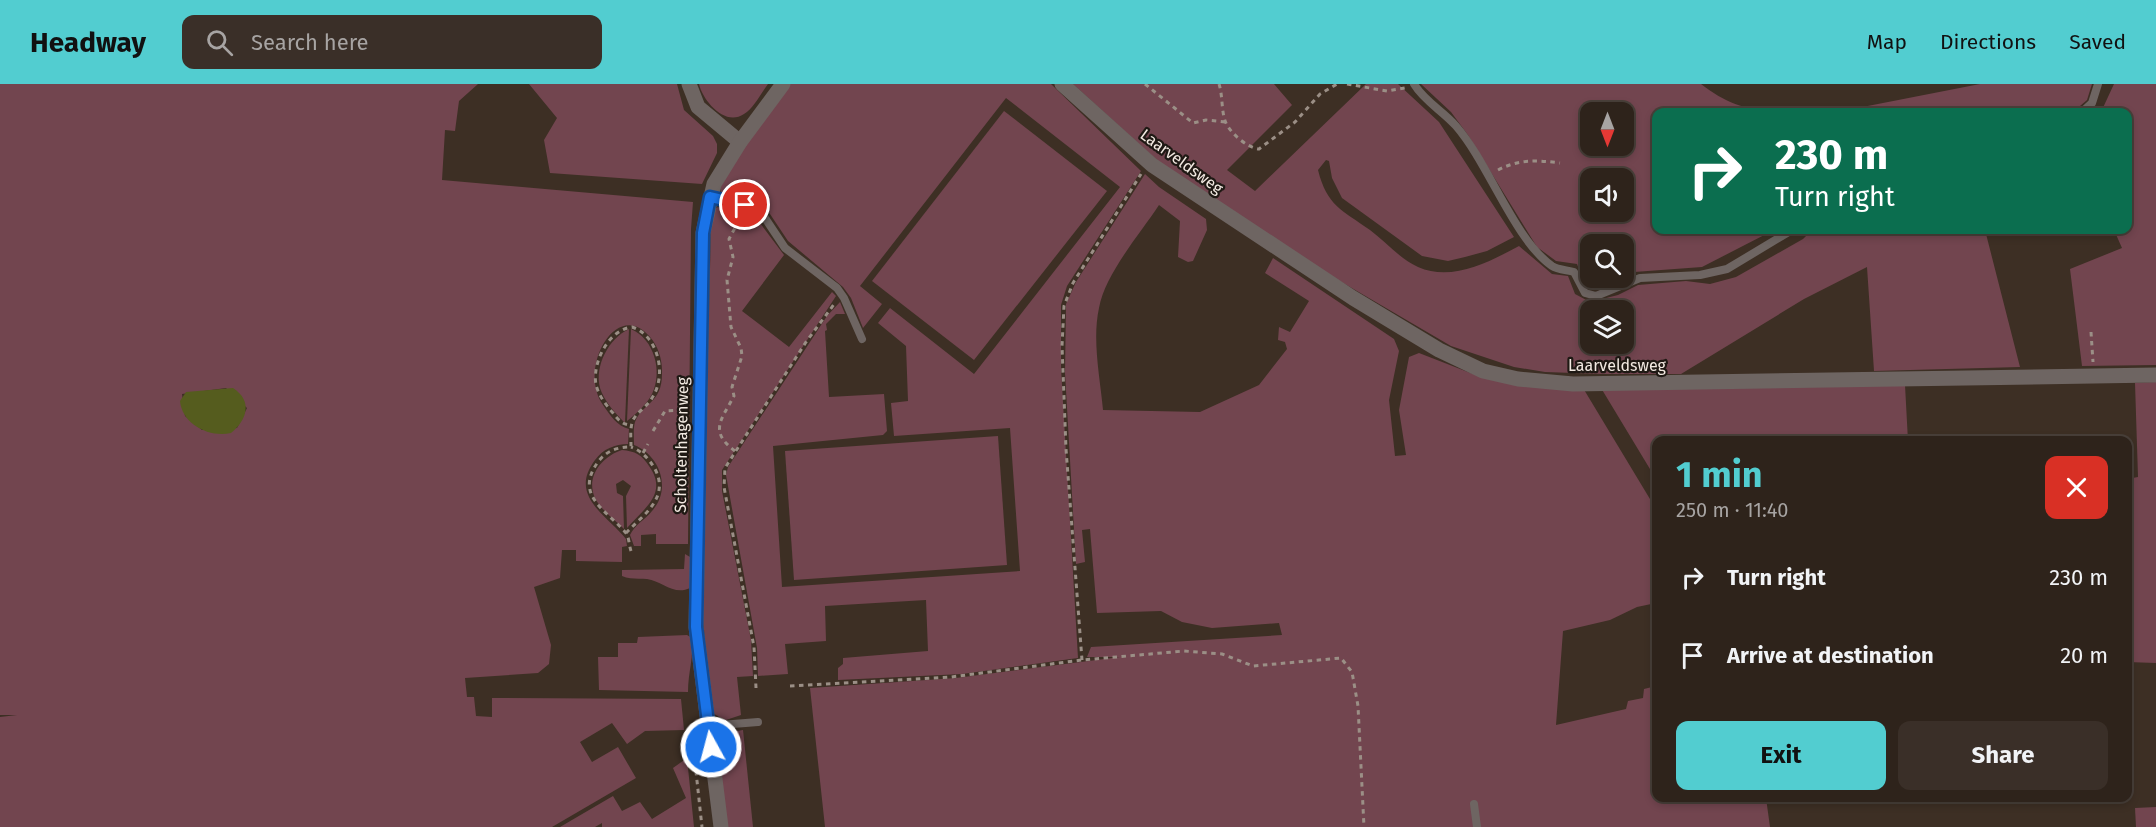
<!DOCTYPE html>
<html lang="en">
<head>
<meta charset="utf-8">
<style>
	:root { --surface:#2e231b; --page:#3a2f28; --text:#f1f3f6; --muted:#a7a4a3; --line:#49403a; --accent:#52cdd0 }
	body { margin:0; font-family:"Fira Sans",sans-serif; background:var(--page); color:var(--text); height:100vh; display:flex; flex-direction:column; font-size:22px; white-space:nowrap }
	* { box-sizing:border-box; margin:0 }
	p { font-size:20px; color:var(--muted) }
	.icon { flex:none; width:33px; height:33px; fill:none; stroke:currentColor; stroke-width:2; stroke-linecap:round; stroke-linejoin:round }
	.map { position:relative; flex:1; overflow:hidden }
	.drawer { position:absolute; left:1652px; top:352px; width:480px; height:366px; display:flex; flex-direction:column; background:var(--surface); border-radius:12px; box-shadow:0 3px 9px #0003,0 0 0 2px var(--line) }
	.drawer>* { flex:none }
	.guide { position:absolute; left:1652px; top:24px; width:480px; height:126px; border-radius:12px; box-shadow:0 3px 9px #0003,0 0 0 2px var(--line); background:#0b6e4f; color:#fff; overflow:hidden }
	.needle { width:39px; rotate:180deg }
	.tools { position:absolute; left:1580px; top:18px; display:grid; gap:12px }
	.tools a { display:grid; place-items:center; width:54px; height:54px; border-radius:12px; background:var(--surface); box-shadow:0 3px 9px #0003,0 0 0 2px var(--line); font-size:30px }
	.pin { position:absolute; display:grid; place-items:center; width:51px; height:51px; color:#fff; margin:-26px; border:3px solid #fff; border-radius:50%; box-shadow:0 2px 6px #0007 }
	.me { position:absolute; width:66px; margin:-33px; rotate:353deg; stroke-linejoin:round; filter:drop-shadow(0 0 4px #0008) }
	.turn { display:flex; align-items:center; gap:21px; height:126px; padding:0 24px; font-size:27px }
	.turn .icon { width:78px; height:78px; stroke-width:2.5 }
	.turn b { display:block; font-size:42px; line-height:51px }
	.round { display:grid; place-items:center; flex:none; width:63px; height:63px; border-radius:12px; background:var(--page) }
	.headline { display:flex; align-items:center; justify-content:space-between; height:102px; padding:0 24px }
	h1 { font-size:36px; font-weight:700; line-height:45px; color:var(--accent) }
	.cta { display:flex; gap:12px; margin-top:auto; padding:12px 24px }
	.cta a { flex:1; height:69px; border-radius:12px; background:var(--accent); color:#111; font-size:24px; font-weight:700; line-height:69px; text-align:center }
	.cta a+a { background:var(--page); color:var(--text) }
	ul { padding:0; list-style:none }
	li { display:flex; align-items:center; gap:18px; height:78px; padding:0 24px }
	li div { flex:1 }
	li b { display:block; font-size:22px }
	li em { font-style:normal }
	header { display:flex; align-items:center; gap:36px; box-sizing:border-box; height:84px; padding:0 30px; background:var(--accent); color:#111 }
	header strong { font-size:28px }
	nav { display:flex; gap:33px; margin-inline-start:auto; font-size:21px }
	.search { width:420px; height:54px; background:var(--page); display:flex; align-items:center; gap:15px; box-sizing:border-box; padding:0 21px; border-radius:12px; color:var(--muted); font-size:22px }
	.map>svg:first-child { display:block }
	.green { fill:#72454f; fill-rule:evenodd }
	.water { fill:#555c1e }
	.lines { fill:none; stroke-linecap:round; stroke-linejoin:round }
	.path { stroke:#9b8f86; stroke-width:3; stroke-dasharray:4.5 4.5; stroke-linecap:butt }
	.service { stroke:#6e6562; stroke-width:8 }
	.minor { stroke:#6e6562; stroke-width:15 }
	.route-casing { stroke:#114b97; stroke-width:15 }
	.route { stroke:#1a73e8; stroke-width:10 }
	.labels { text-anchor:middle; stroke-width:4.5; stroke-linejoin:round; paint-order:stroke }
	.street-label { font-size:16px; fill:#f3eae2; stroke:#1f1914 }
</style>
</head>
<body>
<header>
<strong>Headway</strong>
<div class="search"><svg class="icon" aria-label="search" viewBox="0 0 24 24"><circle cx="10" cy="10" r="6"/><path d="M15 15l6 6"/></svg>Search here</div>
<nav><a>Map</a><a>Directions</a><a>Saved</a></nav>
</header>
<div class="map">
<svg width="2156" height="743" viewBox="0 0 2156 743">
	<rect width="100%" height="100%" fill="#3d2f24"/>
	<g class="green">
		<path d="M0,0h478l-19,17 -4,30 -10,-1 -3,50 251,22 -2,27 -3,315h-32v-10l-15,1v11h-7l-4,-11c5,-11 15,-15 22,-24 20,-22 8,-56 -18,-66 0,-6 -1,-17 1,-23 8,-20 28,-18 27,-51 0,-12 -4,-25 -12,-34 -33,-40 -73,31 -47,68 7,10 14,21 26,24l-1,15c-13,0 -25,5 -33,16 -27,36 12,55 31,79l1,7 -5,1v15l-46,-1v-11h-14l-2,28 -26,9 17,58 -2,19 -11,9 -73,5 2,19h7l2,19 16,1v-19l189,1 3,31 -39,1 -18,13 -15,-21 -32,19 12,20 26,-15 18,31 -84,49h-552v-110l17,-2h-17zM226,304l21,20 -10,20 -35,2 -17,-14 -3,-22z"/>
		<polygon points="529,0 677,0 684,26 713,52 717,60 717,69 702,100 550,89 544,56 557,34"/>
		<path d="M699,0h69c-7,9 -14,24 -24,30 -19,13 -41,-13 -45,-30z"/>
		<polygon points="790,0 1051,0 1141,87 1067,202 1061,221 1061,284 1078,574 962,590 838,596 838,584 843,580 843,574 928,567 926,516 825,522 826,557 785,560 788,590 758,592 757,564 726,391 728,383 827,232 840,218 845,230 836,230 826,240 827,246 825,247 829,313 884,310 887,347 883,351 773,362 782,503 1020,487 1010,344 894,352 891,319 908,317 906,262 878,239 890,224 974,290 1120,103 1006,14 860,202 882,220 863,244 851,214 843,203 788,157 768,127 761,122 721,109 720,104 745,59"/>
		<path d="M1073,0h201l18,21 -65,65 28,21 111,-107h32l41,38 75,115 -27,14 -22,6 -17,4 -26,-5 -80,-58 -10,-20 -3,-17 -3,-1 -8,10c9,36 24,40 52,60 16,12 30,29 48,37 34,15 71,-5 101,-21l33,28 16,2 7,18 15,8 28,-7 20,-10 48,-4 24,3 26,-7 67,-38 9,-9h173l35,137 -146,4 -7,-104 -63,32 -123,75h-78l-58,-2 -31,-5 -63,-21 -142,-83 -138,-90zM1590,226h33v34h-33z"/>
		<path d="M1421,0h280c23,18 44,26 73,28h-118v118h118l-72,37 -68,5 -33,15h-12l-5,-4 -7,-19 -21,-3 -19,-14 -69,-112 -17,-23zM1590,28h33v34h-33zM1590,94h33v34h-33zM1590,160h33v34h-33z"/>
		<polygon points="1980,0 2092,0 2087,16 2073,28 1837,28"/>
		<polygon points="2114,0 2156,0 2156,281 2082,282 2070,185 2122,164 2114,146 2127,146 2127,28 2101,28"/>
		<polygon points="1004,27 1107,107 974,276 872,197"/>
		<path d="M1145,90l14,13 47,32 1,11 -14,31 -5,1 -10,-5 2,-36 -21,-16c-19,29 -54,69 -60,103 -7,32 1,69 4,102l97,2 59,-27 28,-36 -2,-7 -7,-2 1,-13 11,5 19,-31 -44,-28 8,-15 121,81 5,12 -10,49 6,56 11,-1 -7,-45 10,-53 10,-4 54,21 110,14 73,121v94l-19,4 -27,13 -47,11 -7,94 70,-16 2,-8 15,-3 1,-9 12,-3v112h110l4,29h-945l-15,-139 146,-10 164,-21h-33l4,-10 191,-12 -3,-12 -67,5 -30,-6 -21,-11 -64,2 -7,-84 -8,1 3,32 -9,2 -11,-191 1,-69 10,-22z"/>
		<polygon points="718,123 754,131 784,171 742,227 789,263 832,208 836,212 722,386 722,407 751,556 753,592 737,593 741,631 726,636 712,629 702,525 711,142 713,126"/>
		<path d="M629,245l-4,93h-1c-9,-9 -20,-21 -24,-34 -6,-22 9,-50 29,-59z"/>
		<path d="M631,245c23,10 32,42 21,65 -5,10 -16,20 -25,27z"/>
		<polygon points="2156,298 2156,579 2127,578 2127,395 2138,393 2135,299"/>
		<polygon points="1905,301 1908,357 1656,357 1656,395 1601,304"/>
		<polygon points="998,352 1007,481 794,496 785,367"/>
		<path d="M622,366c13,1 20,5 27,16 20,28 -6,43 -22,62l-1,-32 5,-10 -8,-6 -7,4 1,9 6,3 1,33c-9,-9 -23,-19 -29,-31 -10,-22 8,-42 27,-48z"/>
		<path d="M685,470l5,3v31c-16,8 -28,-7 -43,-9 -8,-1 -17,1 -25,-3v-6l62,-1z"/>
		<path d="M687,551l5,3c2,18 -4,35 -4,54l-89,-2 -1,-33h20v-14h19l1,-6z"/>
		<polygon points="743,646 753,743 726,743 716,661 726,649"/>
		<polygon points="687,674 694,743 602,743 602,739 595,743 560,743 613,712 622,727 640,718 652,735 686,714 673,684"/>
		<polygon points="2156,723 2156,743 2136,743 2135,724"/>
	</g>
	<path class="water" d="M233,304c20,13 14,32 -2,45 -22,5 -49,-9 -51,-32l6,-9z"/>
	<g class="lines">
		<g class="path">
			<polyline points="1145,0 1193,39 1206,36 1226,38"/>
			<path d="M1219,0c4,12 2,28 7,39 5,11 22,25 33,26l36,-27 25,-28 17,-10"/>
			<polyline points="1347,0 1387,7 1405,4"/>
			<path d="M1498,86c21,-11 39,-10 62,-7"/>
			<polyline points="2091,248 2093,278"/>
			<polyline points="653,347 665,327 685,326"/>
			<path d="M735,367c-27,-20 -13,-32 -1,-55l-2,-9 10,-31 -1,-8 -10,-21 -4,-47 6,-23 -4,-18 13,-24"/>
			<polyline points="643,369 648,360"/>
			<path d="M626,449c17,-18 44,-35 29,-64 -6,-10 -13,-18 -24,-22"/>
			<path d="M631,467c-2,-6 -2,-14 -5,-18 -18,-22 -53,-37 -28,-71 8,-11 19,-15 33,-15 0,-7 -1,-17 1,-24 2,-9 15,-16 20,-25 15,-22 7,-62 -20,-71 -24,3 -40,36 -36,58 3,11 10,20 17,28 5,7 10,12 18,12"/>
			<polyline points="1082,576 1066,365 1062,262 1064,222 1073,199 1141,90"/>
			<polyline points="790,602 951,593 1082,576 1184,567 1222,570 1253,582 1341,574 1352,588 1358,622 1364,743"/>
			<polyline points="756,604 754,563 724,403 725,384 806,258 835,219"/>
			<polyline points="693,660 702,743"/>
		</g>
		<g class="service">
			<path d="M1414,0c10,17 29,27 42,42 33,38 58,113 96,140 6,4 16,4 22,6l11,21 11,3 44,-18 60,-3 27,-6 65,-39"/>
			<polyline points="2082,28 2092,19 2098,0"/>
			<polyline points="710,113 745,121 763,131 785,164 837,204 844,214 862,255"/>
			<polyline points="692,650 708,642 758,638"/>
			<polyline points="1474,720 1477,743"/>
		</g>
		<g class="minor">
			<polyline points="689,0 698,23 740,58"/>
			<polyline points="1062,0 1152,81 1353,214 1439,266 1483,287 1518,295 1573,300 2156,291"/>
			<polyline points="721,743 696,543 703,149 714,100 740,58 783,0"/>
		</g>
	</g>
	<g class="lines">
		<g class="route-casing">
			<polyline id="route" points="711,663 696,543 703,149 710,113 745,121"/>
		</g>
		<use href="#route" class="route"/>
	</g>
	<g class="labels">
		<g class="street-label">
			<text transform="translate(1182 77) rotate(36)" y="6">Laarveldsweg</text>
			<text x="1617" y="287">Laarveldsweg</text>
			<text transform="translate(681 361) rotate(-89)" y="6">Scholtenhagenweg</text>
		</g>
	</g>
</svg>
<div class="tools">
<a><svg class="needle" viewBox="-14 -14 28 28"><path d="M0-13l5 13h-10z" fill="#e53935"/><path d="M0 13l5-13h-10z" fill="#a7a4a3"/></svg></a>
<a><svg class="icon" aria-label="sound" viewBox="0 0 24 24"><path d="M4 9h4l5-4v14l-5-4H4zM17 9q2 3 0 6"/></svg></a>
<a><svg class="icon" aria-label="search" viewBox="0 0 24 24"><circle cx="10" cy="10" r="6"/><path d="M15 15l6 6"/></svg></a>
<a><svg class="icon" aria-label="layers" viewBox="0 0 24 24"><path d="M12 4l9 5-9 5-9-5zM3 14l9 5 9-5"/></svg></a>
</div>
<div class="pin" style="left:745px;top:121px;background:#d93025"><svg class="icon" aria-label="arrive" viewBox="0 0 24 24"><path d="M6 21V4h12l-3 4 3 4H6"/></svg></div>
<svg class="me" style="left:711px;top:663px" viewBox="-20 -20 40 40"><circle r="17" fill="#1a73e8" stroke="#fff" stroke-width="3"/><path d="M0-11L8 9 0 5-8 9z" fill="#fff"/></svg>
<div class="guide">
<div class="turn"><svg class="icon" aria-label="right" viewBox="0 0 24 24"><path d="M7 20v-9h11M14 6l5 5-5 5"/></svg><div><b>230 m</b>Turn right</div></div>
</div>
<section class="drawer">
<div class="headline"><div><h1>1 min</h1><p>250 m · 11:40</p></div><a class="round" style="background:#d93025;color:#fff"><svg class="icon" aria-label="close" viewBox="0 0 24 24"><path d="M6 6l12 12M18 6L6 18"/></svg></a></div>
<ul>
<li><svg class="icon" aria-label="right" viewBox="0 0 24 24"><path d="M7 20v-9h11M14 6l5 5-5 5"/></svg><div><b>Turn right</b></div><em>230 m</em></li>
<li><svg class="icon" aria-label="arrive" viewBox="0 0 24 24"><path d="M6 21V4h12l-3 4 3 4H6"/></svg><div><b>Arrive at destination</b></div><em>20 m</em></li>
</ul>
<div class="cta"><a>Exit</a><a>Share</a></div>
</section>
</div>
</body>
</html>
